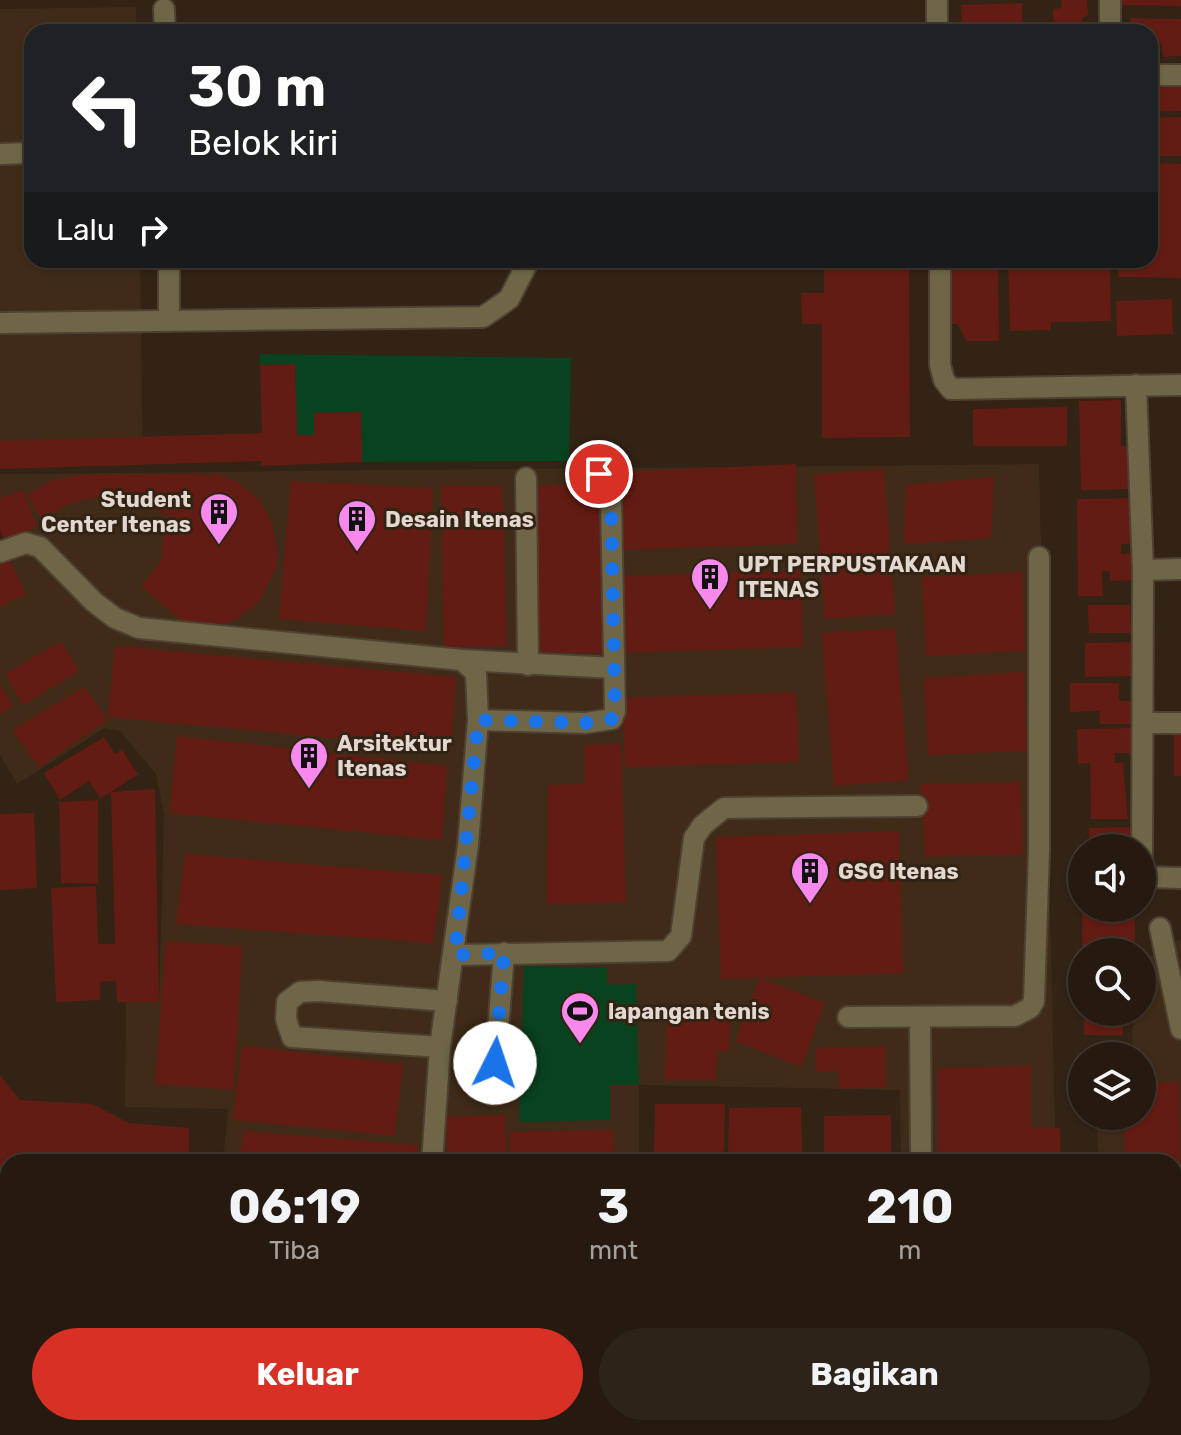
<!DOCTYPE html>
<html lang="id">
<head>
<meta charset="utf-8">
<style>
	:root { --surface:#261a10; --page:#2e2319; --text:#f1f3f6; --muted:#a4a19f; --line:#423830; --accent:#d93025 }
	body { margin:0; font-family:Rubik,sans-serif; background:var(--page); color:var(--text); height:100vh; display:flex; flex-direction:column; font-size:30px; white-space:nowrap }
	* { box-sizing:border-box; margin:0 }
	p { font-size:26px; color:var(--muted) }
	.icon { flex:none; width:44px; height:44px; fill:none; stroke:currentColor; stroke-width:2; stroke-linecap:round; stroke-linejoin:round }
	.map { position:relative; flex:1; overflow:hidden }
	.sheet { position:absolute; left:0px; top:1154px; width:1182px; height:282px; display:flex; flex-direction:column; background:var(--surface); border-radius:24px 24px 0 0; box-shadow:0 2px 6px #0004,0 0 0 2px var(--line) }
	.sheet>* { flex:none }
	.top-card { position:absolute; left:24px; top:24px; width:1134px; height:244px; border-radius:24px; box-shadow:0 2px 6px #0004,0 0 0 2px var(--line); background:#202124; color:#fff; overflow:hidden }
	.fabs { position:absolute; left:1068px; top:834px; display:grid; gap:16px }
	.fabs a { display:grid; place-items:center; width:88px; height:88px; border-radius:50%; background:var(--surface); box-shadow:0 2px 6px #0004,0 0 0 2px var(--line); font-size:40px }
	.pin { position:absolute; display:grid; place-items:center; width:68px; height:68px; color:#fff; margin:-34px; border:4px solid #fff; border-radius:50%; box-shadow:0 2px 8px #0007 }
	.me { position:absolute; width:88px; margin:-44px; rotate:4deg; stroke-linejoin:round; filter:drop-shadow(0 0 6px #0008) }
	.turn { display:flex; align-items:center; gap:28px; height:168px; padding:0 32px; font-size:36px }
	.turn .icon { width:104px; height:104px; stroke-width:2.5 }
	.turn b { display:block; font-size:56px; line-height:68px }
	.then { display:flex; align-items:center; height:76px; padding:0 32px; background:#0003; gap:16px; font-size:30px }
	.eta { display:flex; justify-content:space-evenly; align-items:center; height:136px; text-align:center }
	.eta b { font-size:48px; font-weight:700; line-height:56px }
	.primary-button { display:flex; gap:16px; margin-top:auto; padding:16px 32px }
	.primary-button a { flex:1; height:92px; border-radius:48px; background:var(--accent); color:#fff; font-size:32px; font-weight:700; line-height:92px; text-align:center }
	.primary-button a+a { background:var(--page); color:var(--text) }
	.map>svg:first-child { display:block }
	.built { fill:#402b18 }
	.green { fill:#09421f }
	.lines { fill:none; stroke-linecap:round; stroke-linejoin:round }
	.stream { stroke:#00082f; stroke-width:8 }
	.building { fill:#631c13 }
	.minor-casing { stroke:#4e4033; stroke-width:24 }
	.highway-casing { stroke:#4e4033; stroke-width:28 }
	.minor { stroke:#6e6646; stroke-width:20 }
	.highway { stroke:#d4bd6c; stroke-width:24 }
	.route { stroke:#1a73e8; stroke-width:14; stroke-dasharray:0 25.2 }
	.labels { text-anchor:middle; stroke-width:6; stroke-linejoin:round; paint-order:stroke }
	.poi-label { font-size:22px; font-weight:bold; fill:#e3d8cf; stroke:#322315; text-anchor:start }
</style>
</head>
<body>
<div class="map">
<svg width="1181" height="1435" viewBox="0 0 1181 1435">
	<rect width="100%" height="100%" fill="#322315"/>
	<g class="built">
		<polygon points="136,7 136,32 32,32 32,260 140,260 143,456 0,459 0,9"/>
		<polygon points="1039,464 1056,1162 901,1162 900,1090 639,1085 639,1162 223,1162 228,1109 125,1107 126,1002 159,1001 164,815 156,774 120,731 105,728 17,784 0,755 0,557 11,551 0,522 0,474"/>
		<polygon points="1181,939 1181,1229 1174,1229 1174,1162 1098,1162 1097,1116 1142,1116 1142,1056 1101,1056 1132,1052 1133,1012 1142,1012 1142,961"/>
		<polygon points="0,1401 8,1401 8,1428 501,1428 509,1435 0,1435"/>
		<polygon points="562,1428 723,1428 728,1435 567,1435"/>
	</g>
	<g class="green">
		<polygon points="260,354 571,358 569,461 362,462 361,412 314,413 314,435 297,435 295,364 260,365"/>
		<polygon points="524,966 607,968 607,985 636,984 639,1085 610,1085 610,1120 519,1122"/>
	</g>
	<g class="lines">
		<g class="stream">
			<polyline points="0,1260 8,1266"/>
			<polyline points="148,1428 150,1435"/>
		</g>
	</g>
	<g class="building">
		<polygon points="1061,0 1087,0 1088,14 1082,19 1082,32 1054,32 1053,9 1062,8"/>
		<polygon points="1120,0 1181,0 1181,6 1120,5"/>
		<polygon points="1022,3 1023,32 962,32 961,5"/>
		<polygon points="1130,18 1181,19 1181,56 1163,57 1161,43 1150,43 1150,32 1131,32"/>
		<polygon points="1181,77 1181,111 1150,112 1150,78"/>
		<polygon points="1181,117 1181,156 1150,156 1150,118"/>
		<polygon points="1150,163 1181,164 1181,278 1118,277 1119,260 1150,260"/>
		<polygon points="824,260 909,260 910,437 822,438 822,324 802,324 801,293 824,293"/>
		<polygon points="945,260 998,260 999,341 966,341 958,324 945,324"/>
		<polygon points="1008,260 1110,260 1111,321 1051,322 1051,330 1010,331"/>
		<polygon points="1172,299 1173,334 1117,336 1116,301"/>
		<polygon points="295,364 297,435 314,435 314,413 361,412 362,462 261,466 261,461 0,469 0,441 262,433 260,365"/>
		<polygon points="1121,400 1121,446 1128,446 1129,489 1081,490 1079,401"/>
		<polygon points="1067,407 1067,446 973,446 973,409"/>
		<polygon points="796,464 797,544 613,550 612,472"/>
		<polygon points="884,469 895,614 825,619 814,475"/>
		<polygon points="216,473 237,482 259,499 272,523 277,550 277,565 259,602 237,619 222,625 183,622 141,586 162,560 163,535 176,518 125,500 96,497 68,504 42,521 27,495 50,481 78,475 203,474 214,477"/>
		<polygon points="994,477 991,538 904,544 906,485"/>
		<polygon points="291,481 433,488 426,631 279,619"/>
		<polygon points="602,482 607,653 528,652 525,487"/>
		<polygon points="441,485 502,486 507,646 444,647"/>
		<polygon points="23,490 37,527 4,540 0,530 0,498"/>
		<polygon points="1133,498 1133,544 1121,544 1121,554 1139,553 1139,580 1110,581 1110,571 1102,571 1103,596 1078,596 1077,499"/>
		<polygon points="9,559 26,594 0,607 0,563"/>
		<polygon points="801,570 803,647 618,653 616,576"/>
		<polygon points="1022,572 1025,651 926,656 922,577"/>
		<polygon points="1088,605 1130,605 1131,633 1089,633"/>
		<polygon points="895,628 909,780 834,786 822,633"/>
		<polygon points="61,641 79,671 23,705 5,674"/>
		<polygon points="1136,642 1136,676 1085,677 1085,643"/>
		<polygon points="115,646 456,677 451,749 108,717"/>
		<polygon points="1024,672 1027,751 928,755 924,678"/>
		<polygon points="1070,683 1119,683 1119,701 1133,701 1133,724 1100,724 1099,711 1070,712"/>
		<polygon points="0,684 13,707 0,714"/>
		<polygon points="84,687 108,720 39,767 12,730"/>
		<polygon points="796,692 799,762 625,767 622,698"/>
		<polygon points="1138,728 1138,753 1115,753 1115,763 1123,763 1128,819 1091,819 1090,763 1078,764 1077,729"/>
		<rect x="1174" y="729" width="7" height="47"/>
		<polygon points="177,736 447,766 442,840 170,813"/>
		<polygon points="104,737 115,754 122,750 138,774 111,792 155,789 159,1002 117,1002 116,981 100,982 100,1000 56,1002 51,888 96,886 98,944 115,944 111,792 100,798 89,781 60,800 44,773"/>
		<polygon points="621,744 626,902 547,904 548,785 585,784 585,745"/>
		<polygon points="1020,782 1023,854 925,857 921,784"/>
		<polygon points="98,800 98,884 61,883 59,802"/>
		<polygon points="34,813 37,888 0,890 0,814"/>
		<polygon points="1133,827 1133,848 1089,848 1089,828"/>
		<polygon points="899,831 903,973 721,979 716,837"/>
		<polygon points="185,854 442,875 433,943 176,924"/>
		<polygon points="1082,908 1135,908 1135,951 1082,952"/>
		<polygon points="166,941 242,946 234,1090 155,1084"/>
		<polygon points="760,978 825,1003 801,1067 735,1041"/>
		<rect x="1084" y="1012" width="39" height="23"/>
		<polygon points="667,1016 731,1016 729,1051 717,1051 716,1080 665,1080"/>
		<polygon points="242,1046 403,1064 395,1136 233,1120"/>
		<polygon points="885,1046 886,1087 839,1089 838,1071 816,1072 816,1048"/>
		<polygon points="1031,1066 1031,1128 1060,1128 1061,1162 938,1162 938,1068"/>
		<polygon points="0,1075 20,1100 92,1104 129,1123 189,1128 189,1162 8,1162 8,1250 0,1243"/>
		<polygon points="1179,1082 1181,1204 1174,1204 1174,1162 1125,1162 1124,1116 1142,1116 1142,1083"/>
		<polygon points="655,1104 725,1104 724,1162 654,1162"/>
		<polygon points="801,1107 802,1157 728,1155 729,1108"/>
		<polygon points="505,1115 507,1162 448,1162 446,1117"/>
		<polygon points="891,1115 891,1162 824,1162 824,1116"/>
		<polygon points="613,1130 615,1162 510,1162 509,1132"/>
		<polygon points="243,1131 418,1145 417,1162 240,1162"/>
		<polygon points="1181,1359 1181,1433 1134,1435 1132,1428 1174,1428 1174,1361"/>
		<polygon points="8,1396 8,1421 0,1424 0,1399"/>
		<polygon points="10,1428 31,1428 33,1435 0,1435 0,1431"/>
		<polygon points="72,1428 118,1428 120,1435 74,1435"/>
		<polygon points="155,1428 193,1428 180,1435 158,1435"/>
		<polygon points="286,1428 296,1428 301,1435 277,1435"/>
		<polygon points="316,1428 347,1428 338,1435 321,1435"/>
		<polygon points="364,1428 391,1428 397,1435 355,1435"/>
		<polygon points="416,1428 431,1428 437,1435 412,1435"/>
		<polygon points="521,1428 531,1428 543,1435 516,1435"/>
		<rect x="779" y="1428" width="107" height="7"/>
		<polygon points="901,1428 950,1428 950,1432 901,1435"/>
		<rect x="1020" y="1428" width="19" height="7"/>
		<rect x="1042" y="1428" width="28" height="7"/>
	</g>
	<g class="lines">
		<g class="minor-casing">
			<g id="minor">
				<polyline points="937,0 937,32"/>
				<polyline points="164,9 165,32"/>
				<polyline points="1110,32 1110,0"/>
				<polyline points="1150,75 1181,75"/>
				<polyline points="0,154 32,153"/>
				<polyline points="169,260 169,321"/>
				<polyline points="940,260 940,365 944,380 951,389 1181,385"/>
				<polyline points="0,323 483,317 509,299 529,260"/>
				<polyline points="1136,385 1143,570 1142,871 1146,877 1181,878"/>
				<polyline points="526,478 528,665"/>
				<polyline points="0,552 26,543 40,547 94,602 115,618 139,628 462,660 476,673 478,720 468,845 440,1047 432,1162"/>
				<polyline points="1143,570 1181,569"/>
				<polyline points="462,660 614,668"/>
				<polyline points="478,720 585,723 612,719 615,711 611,500 610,486 599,474"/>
				<polyline points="1143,723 1181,723"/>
				<polyline points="1160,928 1181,1029"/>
				<polyline points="455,955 668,951 681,936 694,838 703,825 724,808 917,806"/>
				<polyline points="848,1017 1015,1016 1030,1008 1034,1001 1039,851 1039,557"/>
				<polyline points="920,1018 921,1162"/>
				<polyline points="440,1047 292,1037 286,1019 287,1002 300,992 318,991 447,1001"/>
				<polyline points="493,1095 504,953"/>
				<polyline points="439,1428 446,1435"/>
				<polyline points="595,1428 600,1435"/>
				<polyline points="189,1435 202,1428"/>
				<polyline points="1072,1435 1072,1428"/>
			</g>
		</g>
		<g class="highway-casing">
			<g id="highway">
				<polyline points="1174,1334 1181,1334"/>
				<polyline points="0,1368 8,1368"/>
			</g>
		</g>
		<use href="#minor" class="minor"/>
		<use href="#highway" class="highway"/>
	</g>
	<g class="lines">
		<polyline class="route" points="495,1063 504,953 455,955 478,720 585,723 612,719 615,711 611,500 610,486 599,474"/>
	</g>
	<defs>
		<g id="building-pin" transform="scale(2)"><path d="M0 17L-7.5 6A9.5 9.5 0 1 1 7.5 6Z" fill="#f788ec" stroke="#322315"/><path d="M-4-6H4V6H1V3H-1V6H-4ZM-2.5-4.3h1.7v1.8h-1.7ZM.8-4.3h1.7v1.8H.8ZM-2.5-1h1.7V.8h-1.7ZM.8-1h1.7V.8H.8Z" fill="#111"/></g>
		<g id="stadium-pin" transform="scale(2)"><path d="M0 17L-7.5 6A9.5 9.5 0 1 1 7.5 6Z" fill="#f788ec" stroke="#322315"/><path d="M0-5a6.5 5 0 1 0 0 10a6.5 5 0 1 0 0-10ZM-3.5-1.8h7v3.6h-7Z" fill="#111"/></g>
	</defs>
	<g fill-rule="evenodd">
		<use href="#building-pin" x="219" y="512"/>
		<use href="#building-pin" x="357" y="519"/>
		<use href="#building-pin" x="710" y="577"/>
		<use href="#building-pin" x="309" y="756"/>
		<use href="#building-pin" x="810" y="871"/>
		<use href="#stadium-pin" x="580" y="1011"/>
	</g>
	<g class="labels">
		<g class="poi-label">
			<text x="191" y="507" text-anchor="end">Student<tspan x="191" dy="25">Center Itenas</tspan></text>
			<text x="385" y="527">Desain Itenas</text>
			<text x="738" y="572">UPT PERPUSTAKAAN<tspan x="738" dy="25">ITENAS</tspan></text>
			<text x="337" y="751">Arsitektur<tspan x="337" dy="25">Itenas</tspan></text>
			<text x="838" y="879">GSG Itenas</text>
			<text x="608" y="1019">lapangan tenis</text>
		</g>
	</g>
</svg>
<div class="fabs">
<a><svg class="icon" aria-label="sound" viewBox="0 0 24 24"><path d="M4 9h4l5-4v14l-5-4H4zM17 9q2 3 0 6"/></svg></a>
<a><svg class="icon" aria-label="search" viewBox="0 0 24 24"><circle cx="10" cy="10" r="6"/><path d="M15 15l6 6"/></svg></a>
<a><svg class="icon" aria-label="layers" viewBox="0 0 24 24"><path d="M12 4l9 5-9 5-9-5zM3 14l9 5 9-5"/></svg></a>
</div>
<div class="pin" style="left:599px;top:474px;background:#d93025"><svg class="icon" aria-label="arrive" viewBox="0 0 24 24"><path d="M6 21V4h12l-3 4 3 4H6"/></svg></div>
<svg class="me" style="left:495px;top:1063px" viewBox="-20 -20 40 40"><circle r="19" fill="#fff"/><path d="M0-13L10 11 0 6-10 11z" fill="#1a73e8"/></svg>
<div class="top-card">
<div class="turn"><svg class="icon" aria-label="left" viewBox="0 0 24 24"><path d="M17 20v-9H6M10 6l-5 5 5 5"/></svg><div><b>30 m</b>Belok kiri</div></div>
<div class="then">Lalu<svg class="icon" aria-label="right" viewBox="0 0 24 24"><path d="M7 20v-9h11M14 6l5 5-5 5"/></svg></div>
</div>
<section class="sheet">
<div class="eta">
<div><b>06:19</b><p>Tiba</p></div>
<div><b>3</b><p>mnt</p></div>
<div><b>210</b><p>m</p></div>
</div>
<div class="primary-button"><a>Keluar</a><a>Bagikan</a></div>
</section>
</div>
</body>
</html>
